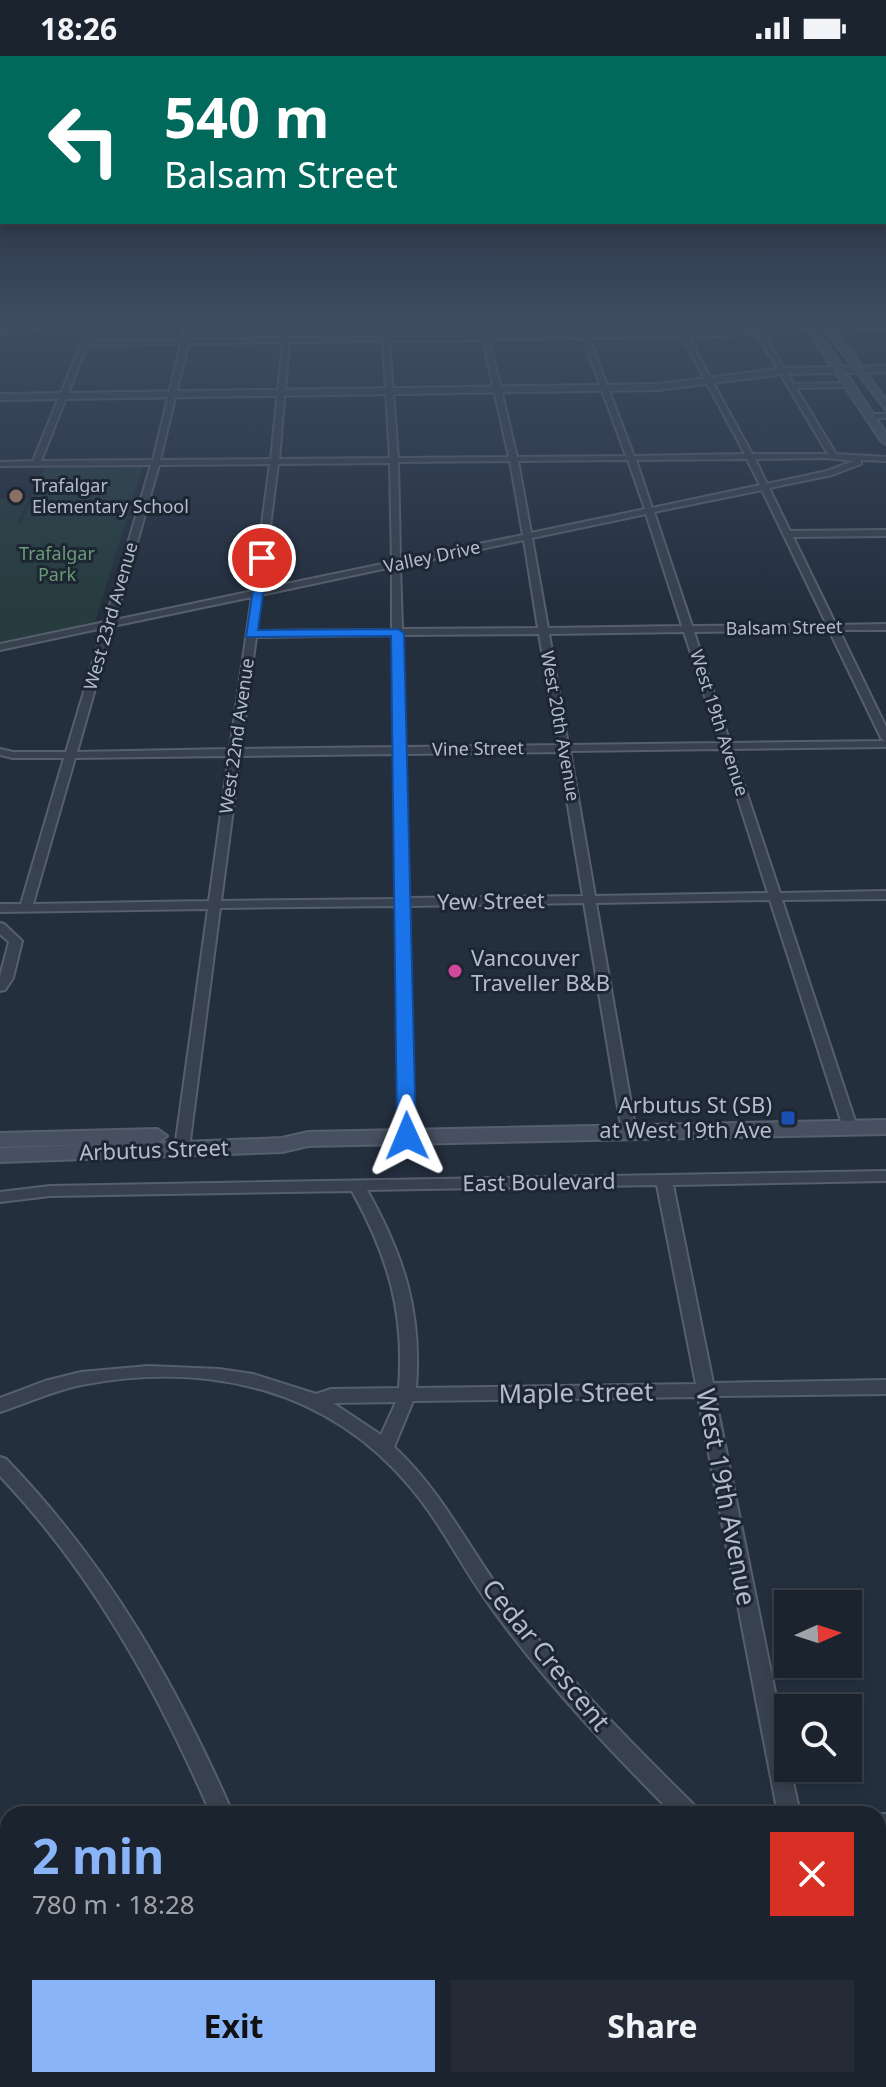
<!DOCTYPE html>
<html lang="en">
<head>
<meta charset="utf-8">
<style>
	:root { --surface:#1b232e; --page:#242b36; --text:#f1f3f6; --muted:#a0a4aa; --line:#39404a; --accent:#8ab4f8 }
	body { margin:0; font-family:"Noto Sans",sans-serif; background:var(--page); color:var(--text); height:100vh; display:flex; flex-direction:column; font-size:30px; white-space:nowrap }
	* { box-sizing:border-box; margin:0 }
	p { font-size:26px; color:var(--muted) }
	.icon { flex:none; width:44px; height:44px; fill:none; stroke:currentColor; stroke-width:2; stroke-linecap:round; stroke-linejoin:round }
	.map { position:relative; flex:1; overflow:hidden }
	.side { position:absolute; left:0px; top:1750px; width:886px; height:282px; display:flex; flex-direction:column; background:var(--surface); border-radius:24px 24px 0 0; box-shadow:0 4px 12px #0003,0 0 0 2px var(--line) }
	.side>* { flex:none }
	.hud { position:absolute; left:0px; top:0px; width:886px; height:168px; box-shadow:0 4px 12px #0003,0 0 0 2px var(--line); background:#00695c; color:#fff; overflow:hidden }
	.needle { width:52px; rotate:87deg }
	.tools { position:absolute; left:774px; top:1534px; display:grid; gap:16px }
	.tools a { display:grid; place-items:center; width:88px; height:88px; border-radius:0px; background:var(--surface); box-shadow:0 4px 12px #0003,0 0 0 2px var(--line); font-size:40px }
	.pin { position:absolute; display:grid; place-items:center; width:68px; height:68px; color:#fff; margin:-34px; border:4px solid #fff; border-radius:50%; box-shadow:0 2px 8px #0007 }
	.me { position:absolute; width:88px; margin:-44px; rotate:359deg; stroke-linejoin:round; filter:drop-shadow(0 0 6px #0008) }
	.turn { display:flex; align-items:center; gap:28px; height:168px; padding:0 32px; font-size:36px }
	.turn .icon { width:104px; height:104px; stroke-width:2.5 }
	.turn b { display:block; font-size:56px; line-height:68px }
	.round { display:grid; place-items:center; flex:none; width:84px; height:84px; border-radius:0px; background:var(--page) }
	.summary { display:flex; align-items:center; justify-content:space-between; height:136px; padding:0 32px }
	h1 { font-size:48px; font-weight:700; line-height:60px; color:var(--accent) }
	.button { display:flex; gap:16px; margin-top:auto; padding:16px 32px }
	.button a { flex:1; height:92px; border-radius:0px; background:var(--accent); color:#111; font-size:32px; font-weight:700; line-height:92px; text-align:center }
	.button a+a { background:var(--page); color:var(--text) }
	.status { display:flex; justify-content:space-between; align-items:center; height:56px; padding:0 40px; background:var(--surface); direction:ltr }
	.status svg { height:22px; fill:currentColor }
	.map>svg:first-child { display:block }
	.green { fill:#263c3f }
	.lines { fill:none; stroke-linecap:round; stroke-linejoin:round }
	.minor-casing { stroke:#565f6c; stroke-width:4 }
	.tertiary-casing { stroke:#565f6c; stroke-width:4 }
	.secondary-casing { stroke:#565f6c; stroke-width:4 }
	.minor { fill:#38414e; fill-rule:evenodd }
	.tertiary { fill:#38414e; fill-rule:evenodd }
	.secondary { fill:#465061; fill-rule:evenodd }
	.route { fill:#1a73e8; stroke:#114b97; stroke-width:2 }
	.education-dot { fill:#8d6e63; stroke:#1d2633; stroke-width:3 }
	.hotel-dot { fill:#d1479c; stroke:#1d2633; stroke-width:3 }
	.transit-dot { fill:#1a4fb4; stroke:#1d2633; stroke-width:3 }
	.labels { text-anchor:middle; stroke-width:6; stroke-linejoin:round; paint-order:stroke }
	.far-poi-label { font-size:18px; fill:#b4bcc9; stroke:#1d2633; text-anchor:start }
	.far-park-label { font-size:18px; fill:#6b9a76; stroke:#1d2633 }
	.far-street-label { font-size:18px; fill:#b4bcc9; stroke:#1d2633 }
	.street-label { font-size:22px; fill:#b4bcc9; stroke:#1d2633 }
	.poi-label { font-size:22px; fill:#b4bcc9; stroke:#1d2633; text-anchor:start }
	.near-street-label { font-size:26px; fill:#b4bcc9; stroke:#1d2633 }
</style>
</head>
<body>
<div class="status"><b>18:26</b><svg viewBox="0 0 49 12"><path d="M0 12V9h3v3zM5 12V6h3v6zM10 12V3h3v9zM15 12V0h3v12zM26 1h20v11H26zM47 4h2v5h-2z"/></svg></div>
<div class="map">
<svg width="886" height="2031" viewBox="0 0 886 2031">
	<rect width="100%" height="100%" fill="#242f3e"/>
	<g class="green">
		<polygon points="587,266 797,266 799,269 740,275 591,277"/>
		<polygon points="143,411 95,566 0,586 0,443 28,443 18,467 21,468 44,412"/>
	</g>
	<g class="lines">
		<g class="minor-casing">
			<g id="minor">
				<polygon points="57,266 73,266 0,279 0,275"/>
				<path d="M90,266h6l-7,19 93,-1 5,-18h6l-4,18 94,-2 2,-16h6l-1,16 93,-1 -1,-15h6l1,15 93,-1 -3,-14h6l3,14 93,-2 -4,-12h6l5,12 155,-2 56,-6 87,-1v4l-87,1 -36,4 30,50 55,-1 4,2 -4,2 -52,1 40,66 50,3v4l-25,-1v4l-29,11 -63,13 21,43 96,-1v6l-93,1 43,88 50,-1v6h-47l47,97v20l-154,2 48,144 106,-2v8l-104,1 75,227 -2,3 -5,2 -7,-5 -73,-227 -174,3 40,229 -7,5 -7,-5 -38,-229 -175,3 5,230 -7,5 -7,-5 -4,-230 -176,2 -31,240 -7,5 -5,-2 -2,-3 33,-239 -208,3v-8h21l43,-146h-51l-13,-3v-6l13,3h53l37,-124 -103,22v-6l105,-22 46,-157 -151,1v-4l33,-1zM757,278l71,120h-76l-64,-117zM682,281l63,117 -111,2 -45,-118zM583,282l43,118 -109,1 -28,-118zM483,284l26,117 -111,1 -9,-117zM383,285l7,117 -111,1 10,-117zM283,286l-12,117 -111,1 28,-116zM181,288l-28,116 -112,1 46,-116zM825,402l29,3 -27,10 -60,13 -12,-25zM747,403l13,26 -108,23 -16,-48zM628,404l17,49 -114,24 -13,-72zM510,405l13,74 -123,25 -2,-98zM390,407l2,99 -130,27 16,-125zM270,408l-17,127 -138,29 44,-155zM762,434l65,135 -135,1 -38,-114zM646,458l36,112 -134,2 -16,-90zM524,484l14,88 -136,1 -2,-63zM392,511v63l-136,1 5,-36zM252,541l-22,152 -153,3 36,-126zM829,574l52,108 4,3 -155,2 -36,-111zM684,576l36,111 -152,2 -19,-111zM539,578l19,111 -153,2 -3,-112zM393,579l1,112 -153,2 15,-112zM722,693l46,144 -173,3 -25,-145zM559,696l24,144 -174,2 -4,-144zM394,698l2,145 -175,2 19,-145zM229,700l-20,145 -176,3 42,-146z"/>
				<rect x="867" y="358" width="19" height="4"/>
				<polygon points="0,867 4,868 22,885 13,922 5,934 0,935 0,920 9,886 0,878"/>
				<path d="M886,1115v10l-213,4 40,198 173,-3v14l-171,2 73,360v12h2l10,46h-22l-80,-417 -285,4 -19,46c49,45 76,104 116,157 56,73 121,139 186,203l3,7h-26c-62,-63 -125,-128 -177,-200 -31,-40 -52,-87 -85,-126 -84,-101 -205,-127 -330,-103 -28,6 -54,18 -81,27v-14l45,-17 36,-9 67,-6 71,3 34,5 63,20 15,-5 68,-1c6,-75 -11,-132 -47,-197l-302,5 -50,6v-10l50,-6zM657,1129l39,199 -280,4c6,-76 -12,-132 -49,-198zM396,1346l-15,33 -48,-32z"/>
				<path d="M0,1401l6,2c102,106 168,221 227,355h-22c-54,-124 -118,-240 -211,-338z"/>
				<rect x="878" y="1758" width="8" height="20"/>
				<rect x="0" y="1775" width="8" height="20"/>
				<polygon points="878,1888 886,1891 886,1916 878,1912"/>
				<polygon points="878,2012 886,2015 886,2031 867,2031 865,2024 878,2024"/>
				<polygon points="300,2024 324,2024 326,2031 302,2031"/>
			</g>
		</g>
		<g class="tertiary-casing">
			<polygon id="tertiary" points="886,310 886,316 783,318 658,334 0,344 0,338 658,328 783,312"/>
		</g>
		<g class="secondary-casing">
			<g id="secondary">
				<polygon points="802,266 812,266 886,377 886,388 881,385"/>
				<polygon points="819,266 829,266 886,344 886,354"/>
				<polygon points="886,1064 886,1078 308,1090 282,1096 0,1106 0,1092 137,1087 0,1091 0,1077 157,1073 167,1080 158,1087 282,1082 308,1076"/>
			</g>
		</g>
		<use href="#minor" class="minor"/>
		<use href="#tertiary" class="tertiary"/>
		<use href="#secondary" class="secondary"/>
	</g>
	<linearGradient id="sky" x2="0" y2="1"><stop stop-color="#141a22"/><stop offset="0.48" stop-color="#3f4d63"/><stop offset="1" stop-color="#3f4d63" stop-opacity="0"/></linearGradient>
	<rect width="886" height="550" fill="url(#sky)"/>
	<polygon class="route" points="258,500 268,502 258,574 398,573 404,577 416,1080 407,1086 397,1080 391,580 246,581"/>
	<circle class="education-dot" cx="16" cy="440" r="8"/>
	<circle class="hotel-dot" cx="455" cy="915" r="8"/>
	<rect class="transit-dot" x="780" y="1054" width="16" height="16" rx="4"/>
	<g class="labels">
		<g class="far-poi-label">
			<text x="32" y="436">Trafalgar<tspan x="32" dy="21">Elementary School</tspan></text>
		</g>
		<g class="far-park-label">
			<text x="57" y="504">Trafalgar<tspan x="57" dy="21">Park</tspan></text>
		</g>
		<g class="far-street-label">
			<text transform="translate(432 501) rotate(-12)" y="6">Valley Drive</text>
			<text transform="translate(111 560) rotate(-74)" y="6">West 23rd Avenue</text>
			<text transform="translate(784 572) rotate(-1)" y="6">Balsam Street</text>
			<text transform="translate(719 667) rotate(72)" y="6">West 19th Avenue</text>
			<text transform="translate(560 670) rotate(80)" y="6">West 20th Avenue</text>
			<text transform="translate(237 680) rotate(-82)" y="6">West 22nd Avenue</text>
			<text transform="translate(478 693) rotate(-1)" y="6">Vine Street</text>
		</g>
		<g class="street-label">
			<text transform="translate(491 845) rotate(-1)" y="8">Yew Street</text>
			<text transform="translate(154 1094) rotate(-2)" y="8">Arbutus Street</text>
			<text transform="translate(539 1126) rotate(-1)" y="8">East Boulevard</text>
		</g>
		<g class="poi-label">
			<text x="471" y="910">Vancouver<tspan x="471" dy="25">Traveller B&amp;B</tspan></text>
			<text x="772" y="1057" text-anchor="end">Arbutus St (SB)<tspan x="772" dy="25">at West 19th Ave</tspan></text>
		</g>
		<g class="near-street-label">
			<text transform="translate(576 1337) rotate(-1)" y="9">Maple Street</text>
			<text transform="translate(726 1441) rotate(79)" y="9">West 19th Avenue</text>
			<text transform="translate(546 1599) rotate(51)" y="9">Cedar Crescent</text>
		</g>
	</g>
</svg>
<div class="tools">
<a><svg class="needle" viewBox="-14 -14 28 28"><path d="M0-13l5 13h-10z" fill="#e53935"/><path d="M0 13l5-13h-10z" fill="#a0a4aa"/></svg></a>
<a><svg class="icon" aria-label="search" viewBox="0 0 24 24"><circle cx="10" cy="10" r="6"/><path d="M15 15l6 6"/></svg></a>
</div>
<div class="pin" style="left:262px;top:502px;background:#d93025"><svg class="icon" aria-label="arrive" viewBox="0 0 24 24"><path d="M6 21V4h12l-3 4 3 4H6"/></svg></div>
<svg class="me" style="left:407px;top:1080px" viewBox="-20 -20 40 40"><path d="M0-17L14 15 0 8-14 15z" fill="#1a73e8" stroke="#fff" stroke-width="4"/></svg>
<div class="hud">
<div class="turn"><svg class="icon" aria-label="left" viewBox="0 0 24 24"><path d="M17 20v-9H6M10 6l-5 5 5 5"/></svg><div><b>540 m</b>Balsam Street</div></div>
</div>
<section class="side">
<div class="summary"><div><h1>2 min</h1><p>780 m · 18:28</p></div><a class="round" style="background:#d93025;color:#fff"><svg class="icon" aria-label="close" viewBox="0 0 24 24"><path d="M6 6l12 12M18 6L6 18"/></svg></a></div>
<div class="button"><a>Exit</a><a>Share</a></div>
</section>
</div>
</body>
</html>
